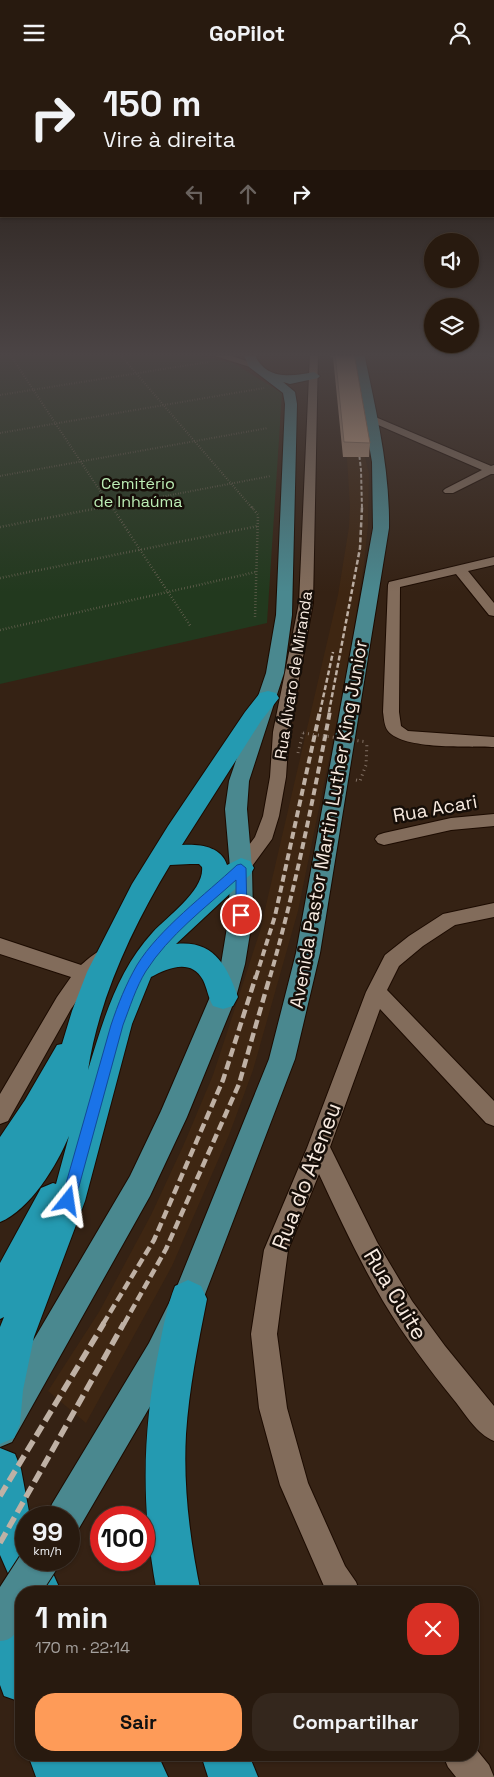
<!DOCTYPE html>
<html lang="pt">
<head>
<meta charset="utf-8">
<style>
	:root { --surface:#281a0f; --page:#34271d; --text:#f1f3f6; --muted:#a5a19e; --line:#44382f; --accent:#fe9b58 }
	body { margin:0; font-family:"Space Grotesk",sans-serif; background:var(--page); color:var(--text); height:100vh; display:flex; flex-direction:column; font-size:19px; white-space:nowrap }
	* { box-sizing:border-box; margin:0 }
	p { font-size:16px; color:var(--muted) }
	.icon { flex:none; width:28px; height:28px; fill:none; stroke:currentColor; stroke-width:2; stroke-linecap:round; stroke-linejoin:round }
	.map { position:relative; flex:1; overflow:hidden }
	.side { position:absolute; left:15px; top:1521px; width:464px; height:175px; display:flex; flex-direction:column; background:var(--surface); border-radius:20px; box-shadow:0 1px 4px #0004,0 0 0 1px var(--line) }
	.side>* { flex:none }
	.banner { position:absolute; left:0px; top:0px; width:495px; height:152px; box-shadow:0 1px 4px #0004,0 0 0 1px var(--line); background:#281a0f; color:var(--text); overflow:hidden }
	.tools { position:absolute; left:424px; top:168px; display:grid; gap:10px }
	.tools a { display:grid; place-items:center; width:55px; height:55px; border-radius:50%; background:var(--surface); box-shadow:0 1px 4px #0004,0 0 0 1px var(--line); font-size:25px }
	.speed { position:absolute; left:15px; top:1441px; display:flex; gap:10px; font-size:25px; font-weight:700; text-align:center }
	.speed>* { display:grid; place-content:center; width:65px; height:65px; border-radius:50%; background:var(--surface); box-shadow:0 1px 4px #0004,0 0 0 1px var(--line); line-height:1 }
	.speed small { font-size:12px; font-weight:400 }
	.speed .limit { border:8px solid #d22; background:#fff; color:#111 }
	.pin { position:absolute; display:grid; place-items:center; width:42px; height:42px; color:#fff; margin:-21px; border:2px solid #fff; border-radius:50%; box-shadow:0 1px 5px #0007 }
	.me { position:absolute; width:55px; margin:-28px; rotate:15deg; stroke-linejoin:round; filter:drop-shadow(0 0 4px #0008) }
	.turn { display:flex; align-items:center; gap:18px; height:105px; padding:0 20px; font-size:22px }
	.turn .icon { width:65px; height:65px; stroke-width:2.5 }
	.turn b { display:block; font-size:35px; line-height:42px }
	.lanes { display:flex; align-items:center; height:48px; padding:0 20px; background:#0003; justify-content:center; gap:25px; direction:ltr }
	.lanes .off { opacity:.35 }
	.round { display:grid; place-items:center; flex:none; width:52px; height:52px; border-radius:20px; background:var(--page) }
	.overview { display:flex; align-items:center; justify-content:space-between; height:85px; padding:0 20px }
	h1 { font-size:30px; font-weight:700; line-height:38px }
	.primary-button { display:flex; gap:10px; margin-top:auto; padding:10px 20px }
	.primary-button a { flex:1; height:58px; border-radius:20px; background:var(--accent); color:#111; font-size:20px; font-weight:700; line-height:58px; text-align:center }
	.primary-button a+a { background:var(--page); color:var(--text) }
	header { display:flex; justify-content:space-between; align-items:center; height:65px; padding:0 20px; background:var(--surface); font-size:22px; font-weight:700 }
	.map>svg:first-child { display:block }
	.built { fill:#3e2612 }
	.green { fill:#22391e }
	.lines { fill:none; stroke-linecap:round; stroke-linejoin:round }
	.minor-casing { stroke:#1c0b01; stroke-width:2 }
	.major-casing { stroke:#1c0b01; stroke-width:2 }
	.highway-casing { stroke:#1c0b01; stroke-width:2 }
	.path-far2 { stroke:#837266; stroke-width:2; stroke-dasharray:0.5 2; stroke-linecap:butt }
	.path-far1 { stroke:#837266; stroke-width:2.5; stroke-dasharray:0.5 2.5; stroke-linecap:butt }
	.path { stroke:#837266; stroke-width:3; stroke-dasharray:1 4; stroke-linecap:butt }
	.minor { fill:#826c5b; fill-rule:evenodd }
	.major { fill:#4a888f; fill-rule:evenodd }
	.highway { fill:#249ab1; fill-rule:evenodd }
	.rail-far4 { stroke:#bfb1a5; stroke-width:2; stroke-dasharray:4 2; stroke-linecap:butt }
	.rail-far3 { stroke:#bfb1a5; stroke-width:2.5; stroke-dasharray:5 2.5; stroke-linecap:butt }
	.rail-far2 { stroke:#bfb1a5; stroke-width:4; stroke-dasharray:7 4; stroke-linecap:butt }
	.rail-far1 { stroke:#bfb1a5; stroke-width:4.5; stroke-dasharray:9 4.5; stroke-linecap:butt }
	.rail { stroke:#bfb1a5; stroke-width:5.5; stroke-dasharray:12 5.5; stroke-linecap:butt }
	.major-bridge-casing { stroke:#1c0b01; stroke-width:40; stroke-linecap:butt }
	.path-bridge { stroke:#837266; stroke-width:3; stroke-dasharray:1 4; stroke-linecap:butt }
	.major-bridge { stroke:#4a888f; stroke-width:38 }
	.wall { fill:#b39178 }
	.building { fill:#d0a98c; stroke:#927662 }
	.route { fill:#1a73e8; stroke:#114b97 }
	.labels { text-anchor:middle; stroke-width:5; stroke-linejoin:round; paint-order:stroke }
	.far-park-label { font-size:16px; fill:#bcedb5; stroke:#160e08 }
	.far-street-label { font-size:16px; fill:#f8ebe1; stroke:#160e08 }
	.street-label { font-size:19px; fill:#f8ebe1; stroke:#160e08 }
	.near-street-label { font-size:22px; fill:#f8ebe1; stroke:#160e08 }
</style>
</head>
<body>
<header><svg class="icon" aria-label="menu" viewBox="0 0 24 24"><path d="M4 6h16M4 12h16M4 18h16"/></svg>GoPilot<svg class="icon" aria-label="person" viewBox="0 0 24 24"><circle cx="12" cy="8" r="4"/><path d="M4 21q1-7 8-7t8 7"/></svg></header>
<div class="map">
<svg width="494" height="1712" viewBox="0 0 494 1712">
	<rect width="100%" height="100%" fill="#352214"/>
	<polygon class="built" points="347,392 365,392 369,409 368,460 364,499 348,601 298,846 253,1005 229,1070 172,1201 86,1358 48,1326 99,1247 151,1150 184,1079 213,1010 235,943 260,866 338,530 349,462 350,442"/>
	<polygon class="green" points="0,288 194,290 233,298 282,328 267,558 0,619"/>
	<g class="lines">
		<g class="minor-casing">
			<g id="minor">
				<polygon points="211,288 223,288 258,300 253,303 250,302 212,290"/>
				<polygon points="310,288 318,288 313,538 289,667 286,712 279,751 272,774 247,808 241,810 235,808 232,803 255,772 263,751 270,712 273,667 299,538"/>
				<polygon points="485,288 494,288 494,293 486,290"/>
				<polygon points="373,351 491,401 494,400 494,409 491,409 453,428 445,428 443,426 445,424 482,405 369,356 369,352"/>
				<path d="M494,492v8l-26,6 26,32v13l-5,-1 -33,-41 -56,13 -1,125 2,14 7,5 86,6v10c-24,-1 -91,3 -106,-16 -4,-5 -4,-13 -5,-19l5,-127 1,-3z"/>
				<polygon points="494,749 494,761 451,765 384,780 378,778 375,774 378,770 384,768 451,753"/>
				<path d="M494,838v14l-39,8 -32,21 -24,20 -12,24 107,111v25l-8,-3 -106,-114 -50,138 47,95 35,59 33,45 49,60v35c-17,-7 -28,-26 -40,-41 -25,-31 -50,-64 -71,-99 -24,-41 -44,-84 -64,-127l-31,76 -11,84 10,74 21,75 37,83 11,16 4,11h-33l-47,-108 -21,-77 -8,-74 13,-84 43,-102 59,-156 19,-37 24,-19 34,-22z"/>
				<path d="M0,873l81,27c10,-8 19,-19 32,-14l3,5 -3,5 -22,19 -20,29 -63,112 -8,3v-30l57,-97 14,-20 -71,-23z"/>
				<polygon points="472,1679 489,1700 494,1712 456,1712 448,1702 443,1690 472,1690"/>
			</g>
		</g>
		<g class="major-casing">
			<g id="major">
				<path d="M243,288h11c11,27 36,24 60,19l6,4 -2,2 -28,6 -7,-2 12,10 2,12 -5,211 -8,58 -35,108 -2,28 5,59 1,47 -8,49 -9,33 -49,120 -37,79 -138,246 -12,5v-50l130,-221 31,-65 49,-114 11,-33 8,-49 1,-47 -5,-59 4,-28 37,-108 10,-58 9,-211 -2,-11 -34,-26z"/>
				<path d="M353,288h11c12,58 26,115 25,175l-69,425 -25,106 -96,251 -26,57 -95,163 -9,4v-17h-22l5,-13 97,-161 27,-54 93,-230 27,-106 77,-425 -1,-66z"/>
			</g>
		</g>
		<g class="highway-casing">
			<g id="highway">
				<path d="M268,626l8,2 3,5 -18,23 -79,124c17,-1 39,1 45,20l14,-7 9,3 4,7 -4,7 -74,69c38,-4 51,22 62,53l-5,9 -10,3 -10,-3c-5,-9 -6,-18 -10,-26 -12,-22 -35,-12 -52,-3l-19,47 -47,177 -51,136 -11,53 -3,34 -6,14 -14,6v-117l4,-10 -4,2v-56l41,-75 12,-5 3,1 13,-48c-12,29 -39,74 -69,86v-85l25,-37 32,-55 5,-1 10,-33 15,-39 45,-88 36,-58 77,-114 15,-19zM190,799h9l3,3c3,23 -35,50 -49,65 -36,39 -50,89 -65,138 11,-72 44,-142 82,-205z"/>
				<path d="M188,1215l13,6 6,13c-9,45 -18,90 -21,135 -3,53 4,107 15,159h-44c-16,-83 -15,-162 2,-244 4,-21 8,-43 16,-63z"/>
				<polygon points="0,1383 15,1389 21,1404 30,1452 26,1452 26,1495 47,1495 59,1522 57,1528 21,1528 21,1538 0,1490"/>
				<polygon points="0,1540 16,1547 21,1559 21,1637 4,1631 0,1620"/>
				<polygon points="28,1690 158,1690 168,1712 36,1712"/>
				<polygon points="201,1690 249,1690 258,1712 208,1712"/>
			</g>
		</g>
		<g class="path-far2">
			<polyline points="9,288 112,444"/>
			<polyline points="122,292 253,444"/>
			<polyline points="0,330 208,297"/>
			<polyline points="0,368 264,323"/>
			<polyline points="0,411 268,363"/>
			<polyline points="97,444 271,411"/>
		</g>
		<g class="path-far1">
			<polyline points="112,442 191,562"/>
			<polyline points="252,442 258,450 255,552"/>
			<polyline points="0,462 104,442"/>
			<polyline points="0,513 258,461"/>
			<polyline points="0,565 256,507"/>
		</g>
		<g class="path">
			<polyline points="298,688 303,668"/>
			<polyline points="356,715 360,716 366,700 367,677"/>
		</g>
		<use href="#minor" class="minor"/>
		<use href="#major" class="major"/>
		<use href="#highway" class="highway"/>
		<polyline class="rail-far4" points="358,379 361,405 362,444"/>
		<g class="rail-far3">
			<polyline points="320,647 333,587"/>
			<polyline points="329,647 360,483 362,442"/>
		</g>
		<g class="rail-far2">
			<polyline points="256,912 275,851 320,646"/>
			<path d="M270,912c25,-87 43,-177 60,-266"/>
		</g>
		<g class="rail-far1">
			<polyline points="103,1259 154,1175 223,1015 256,911"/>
			<polyline points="124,1259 166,1184 239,1019 270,911"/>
		</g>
		<g class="rail">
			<polyline points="0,1431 104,1258"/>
			<polyline points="0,1478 124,1258"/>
		</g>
		<g class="major-bridge-casing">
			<polyline id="major-bridge" points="0,1557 40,1495"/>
		</g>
		<polyline class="path-bridge" points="303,668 367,677"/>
		<use href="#major-bridge" class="major-bridge"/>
	</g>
	<polygon class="wall" points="330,288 354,288 370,378 369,392 343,392 333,292 331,292"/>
	<polygon class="building" points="335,288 354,288 370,378 344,377"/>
	<linearGradient id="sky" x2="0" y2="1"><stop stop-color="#1d130b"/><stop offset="0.55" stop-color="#4b4445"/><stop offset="1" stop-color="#4b4445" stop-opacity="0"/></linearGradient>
	<rect width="494" height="527" fill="url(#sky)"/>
	<path class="route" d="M241,799l5,4 1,47 -2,3 -4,1 -5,-4v-35c-31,28 -67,55 -90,91 -10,16 -16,36 -23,54l-48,176 -2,5 -5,3 -5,-3 -2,-5 50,-176c7,-21 15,-41 26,-60 22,-36 69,-71 100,-100z"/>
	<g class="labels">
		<g class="far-park-label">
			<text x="138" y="424">Cemitério<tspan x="138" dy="18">de Inhaúma</tspan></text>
		</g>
		<g class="far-street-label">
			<text transform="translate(293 610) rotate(-81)" y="6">Rua Álvaro de Miranda</text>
		</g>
		<g class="street-label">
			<text transform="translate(435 743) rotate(-10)" y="7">Rua Acari</text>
			<text transform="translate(328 759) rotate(-80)" y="7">Avenida Pastor Martin Luther King Junior</text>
		</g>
		<g class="near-street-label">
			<text transform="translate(306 1111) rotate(-69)" y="8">Rua do Ateneu</text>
			<text transform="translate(396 1229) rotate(59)" y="8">Rua Cuite</text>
		</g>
	</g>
</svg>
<div class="tools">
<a><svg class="icon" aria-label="sound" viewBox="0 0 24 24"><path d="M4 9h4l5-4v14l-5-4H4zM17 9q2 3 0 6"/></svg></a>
<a><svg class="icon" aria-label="layers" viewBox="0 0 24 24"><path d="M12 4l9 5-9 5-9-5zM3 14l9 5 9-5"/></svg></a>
</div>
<div class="speed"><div>99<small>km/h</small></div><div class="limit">100</div></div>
<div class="pin" style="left:241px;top:850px;background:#d93025"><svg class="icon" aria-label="arrive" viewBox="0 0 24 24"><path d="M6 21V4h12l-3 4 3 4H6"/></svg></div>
<svg class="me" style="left:68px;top:1136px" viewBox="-20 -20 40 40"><path d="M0-17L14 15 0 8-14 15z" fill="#1a73e8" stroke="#fff" stroke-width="4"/></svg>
<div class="banner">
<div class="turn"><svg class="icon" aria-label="right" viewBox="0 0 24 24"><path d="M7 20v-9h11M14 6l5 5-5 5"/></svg><div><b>150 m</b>Vire à direita</div></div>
<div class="lanes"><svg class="icon off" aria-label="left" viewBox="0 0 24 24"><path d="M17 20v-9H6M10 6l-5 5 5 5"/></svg><svg class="icon off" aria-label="ahead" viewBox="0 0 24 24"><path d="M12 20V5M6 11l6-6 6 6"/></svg><svg class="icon" aria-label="right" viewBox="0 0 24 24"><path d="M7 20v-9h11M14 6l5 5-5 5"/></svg></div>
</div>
<section class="side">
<div class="overview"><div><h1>1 min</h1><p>170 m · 22:14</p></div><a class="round" style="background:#d93025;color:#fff"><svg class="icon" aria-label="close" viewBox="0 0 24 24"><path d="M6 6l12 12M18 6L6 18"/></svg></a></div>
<div class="primary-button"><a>Sair</a><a>Compartilhar</a></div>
</section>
</div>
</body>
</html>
